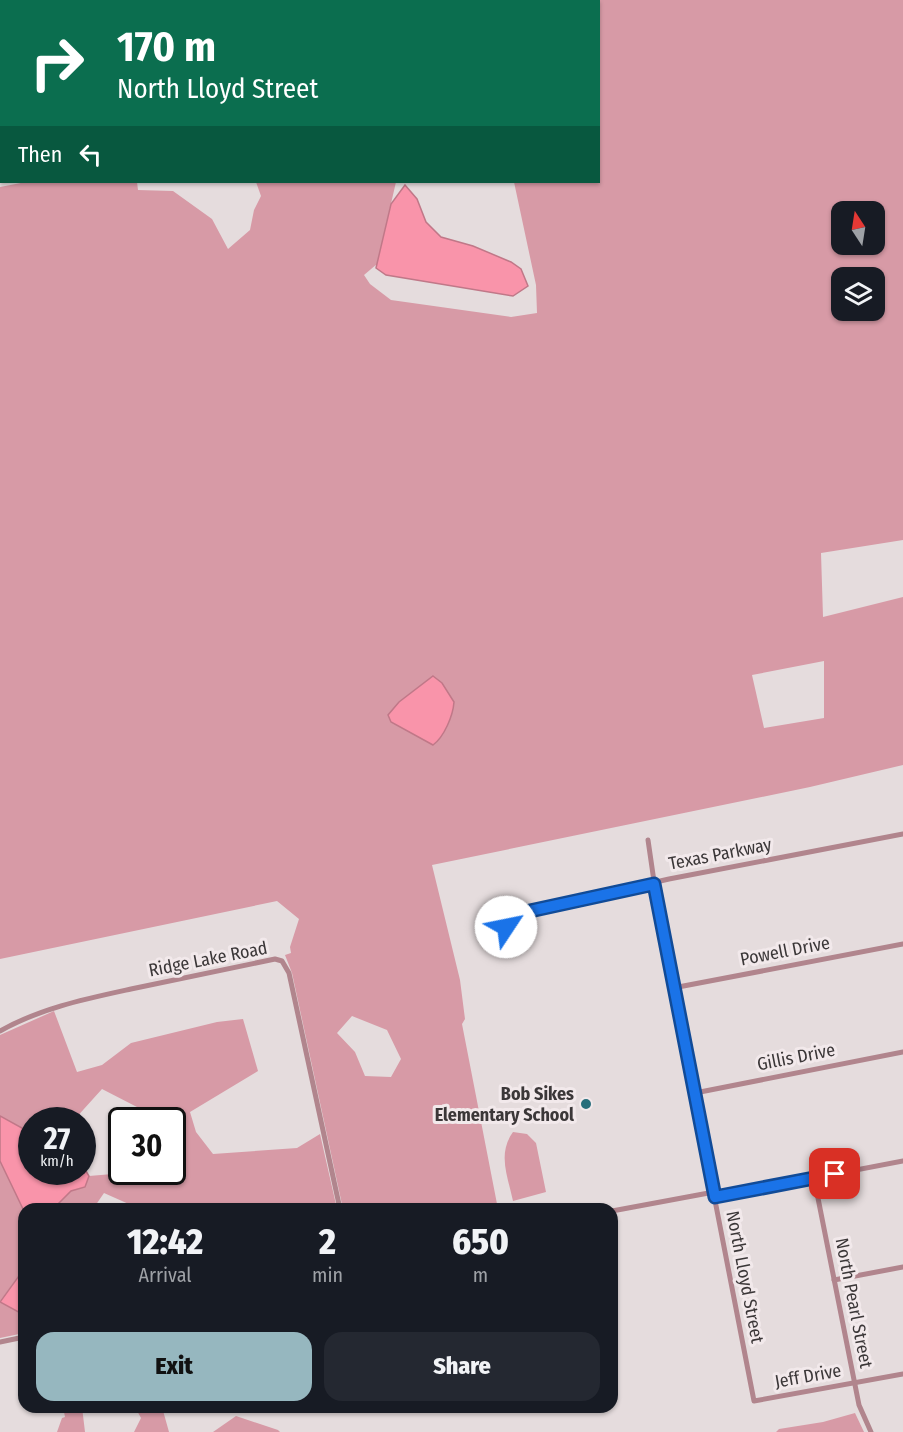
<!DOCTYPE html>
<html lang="en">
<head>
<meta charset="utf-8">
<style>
	:root { --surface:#171b24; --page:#242831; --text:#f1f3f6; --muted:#9ea1a6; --accent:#96b7bf }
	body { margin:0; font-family:"Fira Sans Condensed",sans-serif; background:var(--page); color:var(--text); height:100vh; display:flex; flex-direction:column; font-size:22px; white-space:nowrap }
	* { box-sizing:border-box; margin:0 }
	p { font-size:20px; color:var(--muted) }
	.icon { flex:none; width:33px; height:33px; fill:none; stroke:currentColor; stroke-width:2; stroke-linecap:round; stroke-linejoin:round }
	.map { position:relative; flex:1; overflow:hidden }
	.sheet { position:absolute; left:18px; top:1203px; width:600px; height:210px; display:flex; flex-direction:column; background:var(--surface); border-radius:18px; box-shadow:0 2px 4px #0004 }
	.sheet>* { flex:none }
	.hud { position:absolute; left:0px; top:0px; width:600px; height:183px; box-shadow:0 2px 4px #0004; background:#0b6e4f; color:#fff; overflow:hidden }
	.needle { width:39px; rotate:348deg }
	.fabs { position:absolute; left:831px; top:201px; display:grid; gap:12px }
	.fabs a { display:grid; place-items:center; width:54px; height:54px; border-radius:12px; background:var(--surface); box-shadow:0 2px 4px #0004; font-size:30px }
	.speed { position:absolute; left:18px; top:1107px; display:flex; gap:12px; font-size:30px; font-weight:700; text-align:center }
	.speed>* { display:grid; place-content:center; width:78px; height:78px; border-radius:50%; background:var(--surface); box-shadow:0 2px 4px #0004; line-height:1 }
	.speed small { font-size:15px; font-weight:400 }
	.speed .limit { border:3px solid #111; border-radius:9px; background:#fff; color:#111 }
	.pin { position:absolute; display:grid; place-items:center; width:51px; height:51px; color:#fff; margin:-26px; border-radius:12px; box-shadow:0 3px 9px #0006 }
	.me { position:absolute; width:66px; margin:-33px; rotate:56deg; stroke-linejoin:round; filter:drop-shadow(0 0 4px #0008) }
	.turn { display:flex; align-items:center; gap:21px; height:126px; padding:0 18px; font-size:27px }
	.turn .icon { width:78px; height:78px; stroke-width:2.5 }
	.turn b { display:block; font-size:42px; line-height:51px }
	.then { display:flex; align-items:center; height:57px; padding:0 18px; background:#0003; gap:12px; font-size:22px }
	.eta { display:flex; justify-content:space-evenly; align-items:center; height:102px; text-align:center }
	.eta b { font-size:36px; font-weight:800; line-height:42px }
	.primary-button { display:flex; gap:12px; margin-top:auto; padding:12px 18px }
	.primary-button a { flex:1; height:69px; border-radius:18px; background:var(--accent); color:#111; font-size:24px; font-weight:800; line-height:69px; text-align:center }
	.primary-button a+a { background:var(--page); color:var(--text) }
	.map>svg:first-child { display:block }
	.green { fill:#d79aa6; fill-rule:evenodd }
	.water { fill:#f994aa; stroke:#c07888; stroke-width:1.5 }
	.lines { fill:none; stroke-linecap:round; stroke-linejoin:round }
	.minor { stroke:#b1858d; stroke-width:5 }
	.route-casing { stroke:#114b97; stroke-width:15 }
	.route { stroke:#1a73e8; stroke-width:10 }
	.poi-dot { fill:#276e7b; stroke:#f2e9eb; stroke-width:2 }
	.labels { text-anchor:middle; stroke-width:6; stroke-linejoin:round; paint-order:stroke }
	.street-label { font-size:18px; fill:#3b3738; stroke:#f2e9eb }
	.poi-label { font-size:18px; font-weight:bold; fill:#3b3738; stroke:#f2e9eb; text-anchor:end }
</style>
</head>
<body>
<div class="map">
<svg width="903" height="1432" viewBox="0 0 903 1432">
	<rect width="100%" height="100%" fill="#e5dcdd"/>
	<g class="green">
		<path d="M486,0h417v540l-82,13 2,64 80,-20v168l-93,22 -378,78 28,115 5,39 -3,5 36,185h-155l-51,-236 -7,-18 6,-2 -1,-6 9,-28 -22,-18 -277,58v-772l26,-5h111l1,8 35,1 39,28 16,30 22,-19 4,-20 7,-14 -5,-14h140l-19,82 -13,11 6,9 21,16 120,17 26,-4 -1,-28 -22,-103h84v-180zM842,212h32v32h-32zM842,278h32v32h-32zM824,661v57l-60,10 -12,-53zM433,676l20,35 -17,32 -45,-21 8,-20zM352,1016l35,14 14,29 -10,18 -26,-1 -10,-24 -18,-19z"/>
		<polygon points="54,1011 77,1072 102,1065 131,1043 217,1022 243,1019 258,1071 190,1112 196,1132 213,1154 297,1148 320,1134 337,1209 140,1209 104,1193 93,1209 53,1209 71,1191 85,1187 89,1176 136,1172 172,1172 172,1120 150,1120 137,1107 102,1089 74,1120 32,1120 31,1133 0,1116 0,1035"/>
		<path d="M513,1132l14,2 9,9 10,49 -33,9c-5,-24 -16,-47 0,-69z"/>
		<polygon points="0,1161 24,1211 24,1269 0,1301"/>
		<polygon points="0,1302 24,1315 24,1333 0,1338"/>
		<polygon points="63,1407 82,1407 85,1432 57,1432 62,1418 65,1417"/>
		<polygon points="135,1407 162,1407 169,1432 134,1432 141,1418"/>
		<polygon points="855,1413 864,1432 776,1432 779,1429 823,1422"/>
		<polygon points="236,1416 278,1430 280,1432 213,1432"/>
	</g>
	<g class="water">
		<polygon points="405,185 417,199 426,222 441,237 473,246 511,262 521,269 528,286 513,296 386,275 376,268 391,204"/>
		<path d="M433,676l9,7 12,19c-1,14 -10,35 -21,43l-42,-23 -3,-7 11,-13z"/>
		<polygon points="0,1116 31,1133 32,1172 82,1172 83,1166 89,1176 85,1187 71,1191 53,1209 24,1211 0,1161"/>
		<polygon points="24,1269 24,1315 0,1302"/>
	</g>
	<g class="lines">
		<g class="minor">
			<polyline points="178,0 178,2"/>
			<polyline points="480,0 480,2"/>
			<polyline points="0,87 2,95"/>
			<polyline points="0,136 2,135"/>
			<polyline points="648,840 657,902 754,1401 903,1374"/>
			<polyline points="511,952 506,927 516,914 669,879 903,834"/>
			<polyline points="673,988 903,944"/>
			<path d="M0,1031c41,-23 85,-32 131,-42 48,-10 96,-20 144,-30l7,2 7,12 51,236"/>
			<polyline points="695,1093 903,1052"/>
			<polyline points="814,1178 859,1405 871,1432"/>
			<polyline points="715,1197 903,1161"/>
			<polyline points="612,1211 714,1192"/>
			<polyline points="834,1280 903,1267"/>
			<polyline points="0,1342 24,1337"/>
		</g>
	</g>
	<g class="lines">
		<g class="route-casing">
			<polyline id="route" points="506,927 516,914 654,884 715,1197 835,1174"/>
		</g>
		<use href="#route" class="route"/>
	</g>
	<circle class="poi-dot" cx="586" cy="1104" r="6"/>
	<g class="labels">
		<g class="street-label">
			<text transform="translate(720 854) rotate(-11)" y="6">Texas Parkway</text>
			<text transform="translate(785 951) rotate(-11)" y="6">Powell Drive</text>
			<text transform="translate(208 959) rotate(-11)" y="6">Ridge Lake Road</text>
			<text transform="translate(796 1057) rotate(-11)" y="6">Gillis Drive</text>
			<text transform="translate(745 1277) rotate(79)" y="6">North Lloyd Street</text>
			<text transform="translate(854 1303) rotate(79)" y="6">North Pearl Street</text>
			<text transform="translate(808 1376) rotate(-10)" y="6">Jeff Drive</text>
		</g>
		<g class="poi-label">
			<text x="574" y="1100">Bob Sikes<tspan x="574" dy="21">Elementary School</tspan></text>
		</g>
	</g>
</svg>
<div class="fabs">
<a><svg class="needle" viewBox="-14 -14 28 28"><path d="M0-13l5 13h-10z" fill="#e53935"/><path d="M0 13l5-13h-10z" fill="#9ea1a6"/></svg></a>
<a><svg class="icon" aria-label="layers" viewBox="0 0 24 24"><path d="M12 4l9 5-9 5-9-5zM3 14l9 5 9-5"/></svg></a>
</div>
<div class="speed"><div>27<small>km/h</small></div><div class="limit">30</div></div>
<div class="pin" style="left:835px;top:1174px;background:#d93025"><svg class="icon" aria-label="arrive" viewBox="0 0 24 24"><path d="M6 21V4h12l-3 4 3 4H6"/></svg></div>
<svg class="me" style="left:506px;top:927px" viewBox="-20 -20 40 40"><circle r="19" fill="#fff"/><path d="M0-13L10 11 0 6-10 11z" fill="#1a73e8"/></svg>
<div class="hud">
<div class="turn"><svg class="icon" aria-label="right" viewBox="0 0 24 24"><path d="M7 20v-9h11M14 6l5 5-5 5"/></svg><div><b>170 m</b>North Lloyd Street</div></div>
<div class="then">Then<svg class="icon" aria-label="left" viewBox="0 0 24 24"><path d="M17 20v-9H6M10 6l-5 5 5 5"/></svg></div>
</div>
<section class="sheet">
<div class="eta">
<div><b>12:42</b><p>Arrival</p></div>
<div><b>2</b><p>min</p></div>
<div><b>650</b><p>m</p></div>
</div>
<div class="primary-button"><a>Exit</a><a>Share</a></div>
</section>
</div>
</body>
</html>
